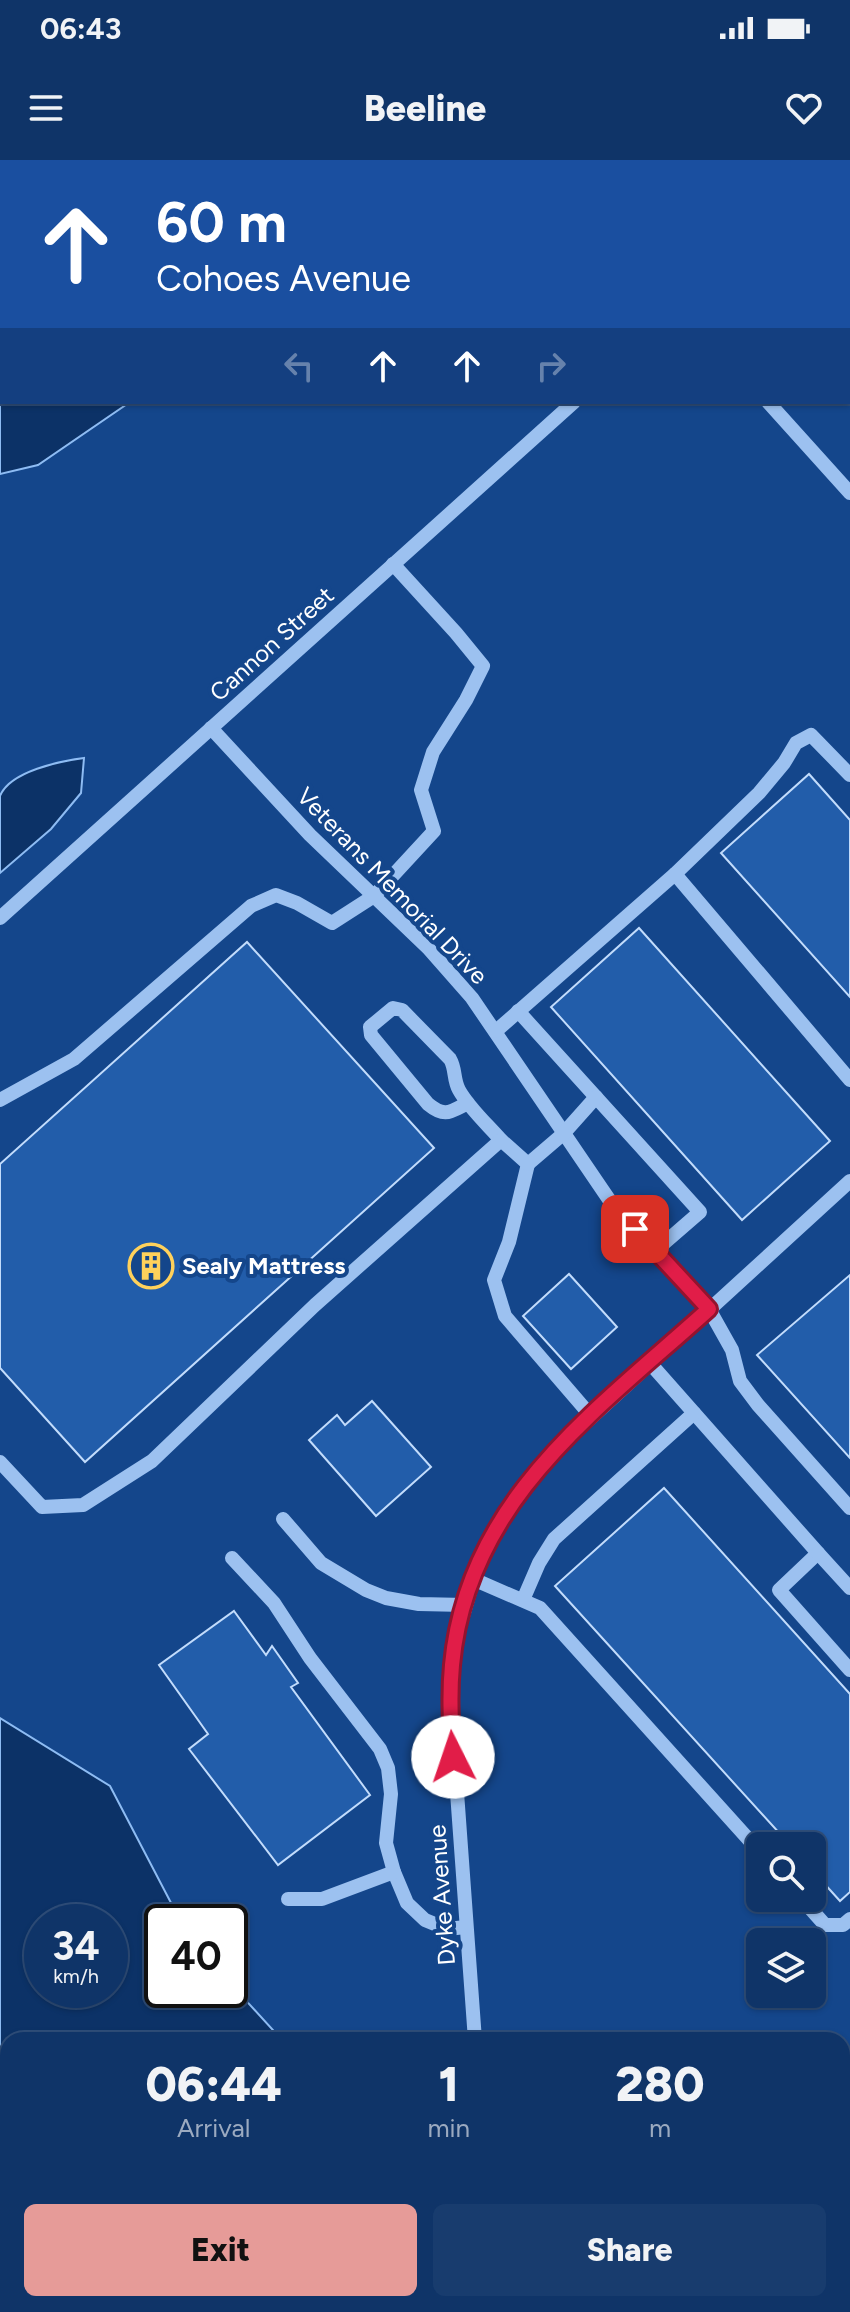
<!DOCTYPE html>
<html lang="en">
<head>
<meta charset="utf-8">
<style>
	:root { --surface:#0f3468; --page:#183c6e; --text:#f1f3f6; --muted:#9baac0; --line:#2f4f7c; --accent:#e69b98 }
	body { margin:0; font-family:Figtree,sans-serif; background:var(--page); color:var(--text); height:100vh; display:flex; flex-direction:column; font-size:30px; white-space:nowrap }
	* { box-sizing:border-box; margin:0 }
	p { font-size:26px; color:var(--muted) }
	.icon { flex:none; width:44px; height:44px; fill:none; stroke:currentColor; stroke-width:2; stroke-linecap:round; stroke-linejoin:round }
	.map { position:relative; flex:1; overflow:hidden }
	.drawer { position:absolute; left:0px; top:1872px; width:850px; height:280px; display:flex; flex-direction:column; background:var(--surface); border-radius:24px 24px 0 0; box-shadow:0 2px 6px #0004,0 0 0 2px var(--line) }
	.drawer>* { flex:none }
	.top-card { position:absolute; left:0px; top:0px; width:850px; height:244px; box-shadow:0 2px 6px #0004,0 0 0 2px var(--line); background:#1a4fa0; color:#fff; overflow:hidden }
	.fabs { position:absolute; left:746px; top:1672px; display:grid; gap:16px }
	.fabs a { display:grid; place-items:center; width:80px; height:80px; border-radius:12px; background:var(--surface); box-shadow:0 2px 6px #0004,0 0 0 2px var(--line); font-size:40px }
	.speed { position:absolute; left:24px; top:1744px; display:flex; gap:16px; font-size:40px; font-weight:700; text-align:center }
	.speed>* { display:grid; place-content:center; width:104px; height:104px; border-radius:50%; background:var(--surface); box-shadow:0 2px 6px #0004,0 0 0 2px var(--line); line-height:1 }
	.speed small { font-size:20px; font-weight:400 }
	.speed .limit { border:4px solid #111; border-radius:12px; background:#fff; color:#111 }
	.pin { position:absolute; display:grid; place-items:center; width:68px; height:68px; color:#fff; margin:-34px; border-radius:16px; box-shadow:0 4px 12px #0006 }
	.me { position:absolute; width:88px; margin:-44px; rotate:356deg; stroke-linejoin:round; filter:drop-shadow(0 0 6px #0008) }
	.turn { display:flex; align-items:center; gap:28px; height:168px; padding:0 24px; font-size:36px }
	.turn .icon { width:104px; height:104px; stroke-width:2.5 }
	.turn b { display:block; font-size:56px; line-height:68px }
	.lanes { display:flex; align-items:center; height:76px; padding:0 24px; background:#0003; justify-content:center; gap:40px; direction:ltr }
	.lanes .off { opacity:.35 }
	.eta { display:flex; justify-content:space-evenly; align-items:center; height:136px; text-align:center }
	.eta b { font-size:48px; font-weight:800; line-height:56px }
	.action { display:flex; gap:16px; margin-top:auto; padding:16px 24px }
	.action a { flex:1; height:92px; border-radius:12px; background:var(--accent); color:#111; font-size:32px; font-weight:800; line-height:92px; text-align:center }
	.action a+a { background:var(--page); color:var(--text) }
	.status { display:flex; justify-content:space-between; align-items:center; height:56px; padding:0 40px; background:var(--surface); direction:ltr }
	.status svg { height:22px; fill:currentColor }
	header { display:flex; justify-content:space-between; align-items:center; height:104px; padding:0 24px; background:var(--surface); font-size:36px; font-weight:800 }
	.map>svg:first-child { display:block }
	.water { fill:#0c3267; stroke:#8ebcf3; stroke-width:2; fill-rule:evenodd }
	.building { fill:#225daa; stroke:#c2dcfc; stroke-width:2 }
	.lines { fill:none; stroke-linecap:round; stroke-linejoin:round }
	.minor { stroke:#9cc1f0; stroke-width:14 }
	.route-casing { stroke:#92132f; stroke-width:20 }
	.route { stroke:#e11d48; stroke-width:14 }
	.labels { text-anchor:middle; stroke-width:8; stroke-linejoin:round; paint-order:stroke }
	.street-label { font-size:24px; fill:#fff; stroke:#14468b }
	.poi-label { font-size:24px; font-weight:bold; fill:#fff; stroke:#14468b; text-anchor:start }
</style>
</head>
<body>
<div class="status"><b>06:43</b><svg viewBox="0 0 49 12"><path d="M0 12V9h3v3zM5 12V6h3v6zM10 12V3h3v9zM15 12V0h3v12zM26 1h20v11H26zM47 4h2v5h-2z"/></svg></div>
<header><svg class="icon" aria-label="menu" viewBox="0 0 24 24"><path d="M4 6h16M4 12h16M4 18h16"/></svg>Beeline<svg class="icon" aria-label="heart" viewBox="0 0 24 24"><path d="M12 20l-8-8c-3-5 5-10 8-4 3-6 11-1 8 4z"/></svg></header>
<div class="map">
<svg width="850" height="2152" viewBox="0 0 850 2152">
	<rect width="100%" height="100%" fill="#14468b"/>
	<g class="water">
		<polygon points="0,0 490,0 2,2 2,242 130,242 38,305 0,314"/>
		<path d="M84,598l-3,35 -30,36 -51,44c0,-14 0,-68 0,-77 10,-25 61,-35 84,-38z"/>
		<path d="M0,1558l110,68 71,136h-19v68h68v-7l52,57h-274v131l-8,-5zM42,1762h68v68h-68z"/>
		<polygon points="850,1951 850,2152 534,2152 533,2144 842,2144 842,1952"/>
		<polygon points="87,2144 466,2144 468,2152 89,2152"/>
	</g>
	<g class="building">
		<polygon points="809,614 850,660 850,837 721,693"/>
		<polygon points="639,768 830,981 742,1060 551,847"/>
		<polygon points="247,782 434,988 85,1302 0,1208 0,1004"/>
		<polygon points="569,1114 617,1167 571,1209 523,1156"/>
		<polygon points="850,1115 850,1298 757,1195"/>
		<polygon points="372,1241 431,1307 376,1356 309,1280 337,1255 345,1265"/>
		<polygon points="664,1328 850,1534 850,1732 840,1741 812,1710 812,1686 791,1686 555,1426"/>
		<polygon points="234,1451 266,1495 272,1486 298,1523 291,1527 370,1635 278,1705 189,1589 208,1574 159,1505"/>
	</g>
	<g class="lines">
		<g class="minor">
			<polyline points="840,2 843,0"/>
			<polyline points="848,96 850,94"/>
			<polyline points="768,242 850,333"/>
			<polyline points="211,568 310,675 428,788 472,838 610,1041 709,1149 732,1190 740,1221 758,1245 850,1348"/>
			<polyline points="675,714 850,920"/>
			<polyline points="0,758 574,242"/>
			<polyline points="518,851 700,1052 655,1091"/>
			<polyline points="496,871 675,714 759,633 784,603 796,583 811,575 850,615"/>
			<polyline points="0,940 74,899 251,746 276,735 297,743 332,763 374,736 434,671 421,630 433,592 466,540 483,506 456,473 393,404"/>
			<path d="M468,943c-18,9 -23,15 -40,1l-57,-69 -1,-8 23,-19 9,2 48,49c6,10 3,20 9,31 10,18 28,34 42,50"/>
			<polyline points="528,1004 509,1082 494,1120 505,1156 591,1256"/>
			<polyline points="649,1202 818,1393 779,1430 850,1510"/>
			<polyline points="0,1302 42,1347 83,1345 152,1301 315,1145 501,980 528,1004 563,974 596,937"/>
			<polyline points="283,1359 321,1403 366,1430 386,1438 419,1444 465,1445"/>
			<polyline points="818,1393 850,1428"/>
			<polyline points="232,1398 274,1443 310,1498 380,1589 388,1608 391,1634 386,1683 394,1712 407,1743 425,1760 447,1769 466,1767"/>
			<polyline points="473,1419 540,1448 760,1692"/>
			<polyline points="523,1440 539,1403 554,1379 694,1253"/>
			<polyline points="801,1738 825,1765 843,1765 850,1759"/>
			<polyline points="288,1739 322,1739 394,1712"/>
			<polyline points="475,1880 450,1536 458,1473 475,1415 487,1385 503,1356 546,1299 850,1021"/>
			<polyline points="495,2144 496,2152"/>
		</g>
	</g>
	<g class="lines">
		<g class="route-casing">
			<path id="route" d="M453,1597c-2,-31 -4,-61 -1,-92 15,-165 144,-254 257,-356l-74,-80"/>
		</g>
		<use href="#route" class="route"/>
	</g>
	<defs>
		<g id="building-ring" transform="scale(2.3)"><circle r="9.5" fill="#14468b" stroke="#ffd15b" stroke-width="1.5"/><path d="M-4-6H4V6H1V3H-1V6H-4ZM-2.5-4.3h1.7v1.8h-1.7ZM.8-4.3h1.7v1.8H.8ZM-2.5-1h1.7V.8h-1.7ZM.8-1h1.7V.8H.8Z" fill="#ffd15b"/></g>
	</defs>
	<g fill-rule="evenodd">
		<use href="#building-ring" x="151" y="1106"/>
	</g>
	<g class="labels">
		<g class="street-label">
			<text transform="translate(272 484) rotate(-42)" y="8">Cannon Street</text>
			<text transform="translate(392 726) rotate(46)" y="8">Veterans Memorial Drive</text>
			<text transform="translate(442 1735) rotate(-94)" y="8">Dyke Avenue</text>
		</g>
		<g class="poi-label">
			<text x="182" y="1114">Sealy Mattress</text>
		</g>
	</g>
</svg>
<div class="fabs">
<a><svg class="icon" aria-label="search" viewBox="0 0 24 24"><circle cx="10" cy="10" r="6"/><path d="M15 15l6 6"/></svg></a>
<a><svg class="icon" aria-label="layers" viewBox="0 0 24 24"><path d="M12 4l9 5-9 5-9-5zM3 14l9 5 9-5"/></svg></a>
</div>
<div class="speed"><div>34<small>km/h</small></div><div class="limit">40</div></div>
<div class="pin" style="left:635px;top:1069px;background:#d93025"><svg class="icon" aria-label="arrive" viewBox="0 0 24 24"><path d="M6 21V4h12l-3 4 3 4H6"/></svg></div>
<svg class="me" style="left:453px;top:1597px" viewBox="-20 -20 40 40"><circle r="19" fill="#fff"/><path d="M0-13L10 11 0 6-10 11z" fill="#e11d48"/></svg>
<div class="top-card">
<div class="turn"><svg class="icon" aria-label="ahead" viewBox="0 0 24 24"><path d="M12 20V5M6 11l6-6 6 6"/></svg><div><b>60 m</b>Cohoes Avenue</div></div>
<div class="lanes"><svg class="icon off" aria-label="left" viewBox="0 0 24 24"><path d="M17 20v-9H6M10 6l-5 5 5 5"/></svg><svg class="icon" aria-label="ahead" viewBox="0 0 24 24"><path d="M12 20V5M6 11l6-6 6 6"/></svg><svg class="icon" aria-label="ahead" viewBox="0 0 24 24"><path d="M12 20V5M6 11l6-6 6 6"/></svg><svg class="icon off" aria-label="right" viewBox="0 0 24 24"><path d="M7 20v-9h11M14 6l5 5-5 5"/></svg></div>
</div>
<section class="drawer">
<div class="eta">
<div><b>06:44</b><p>Arrival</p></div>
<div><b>1</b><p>min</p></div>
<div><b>280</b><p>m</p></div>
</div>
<div class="action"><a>Exit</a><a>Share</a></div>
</section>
</div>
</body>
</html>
